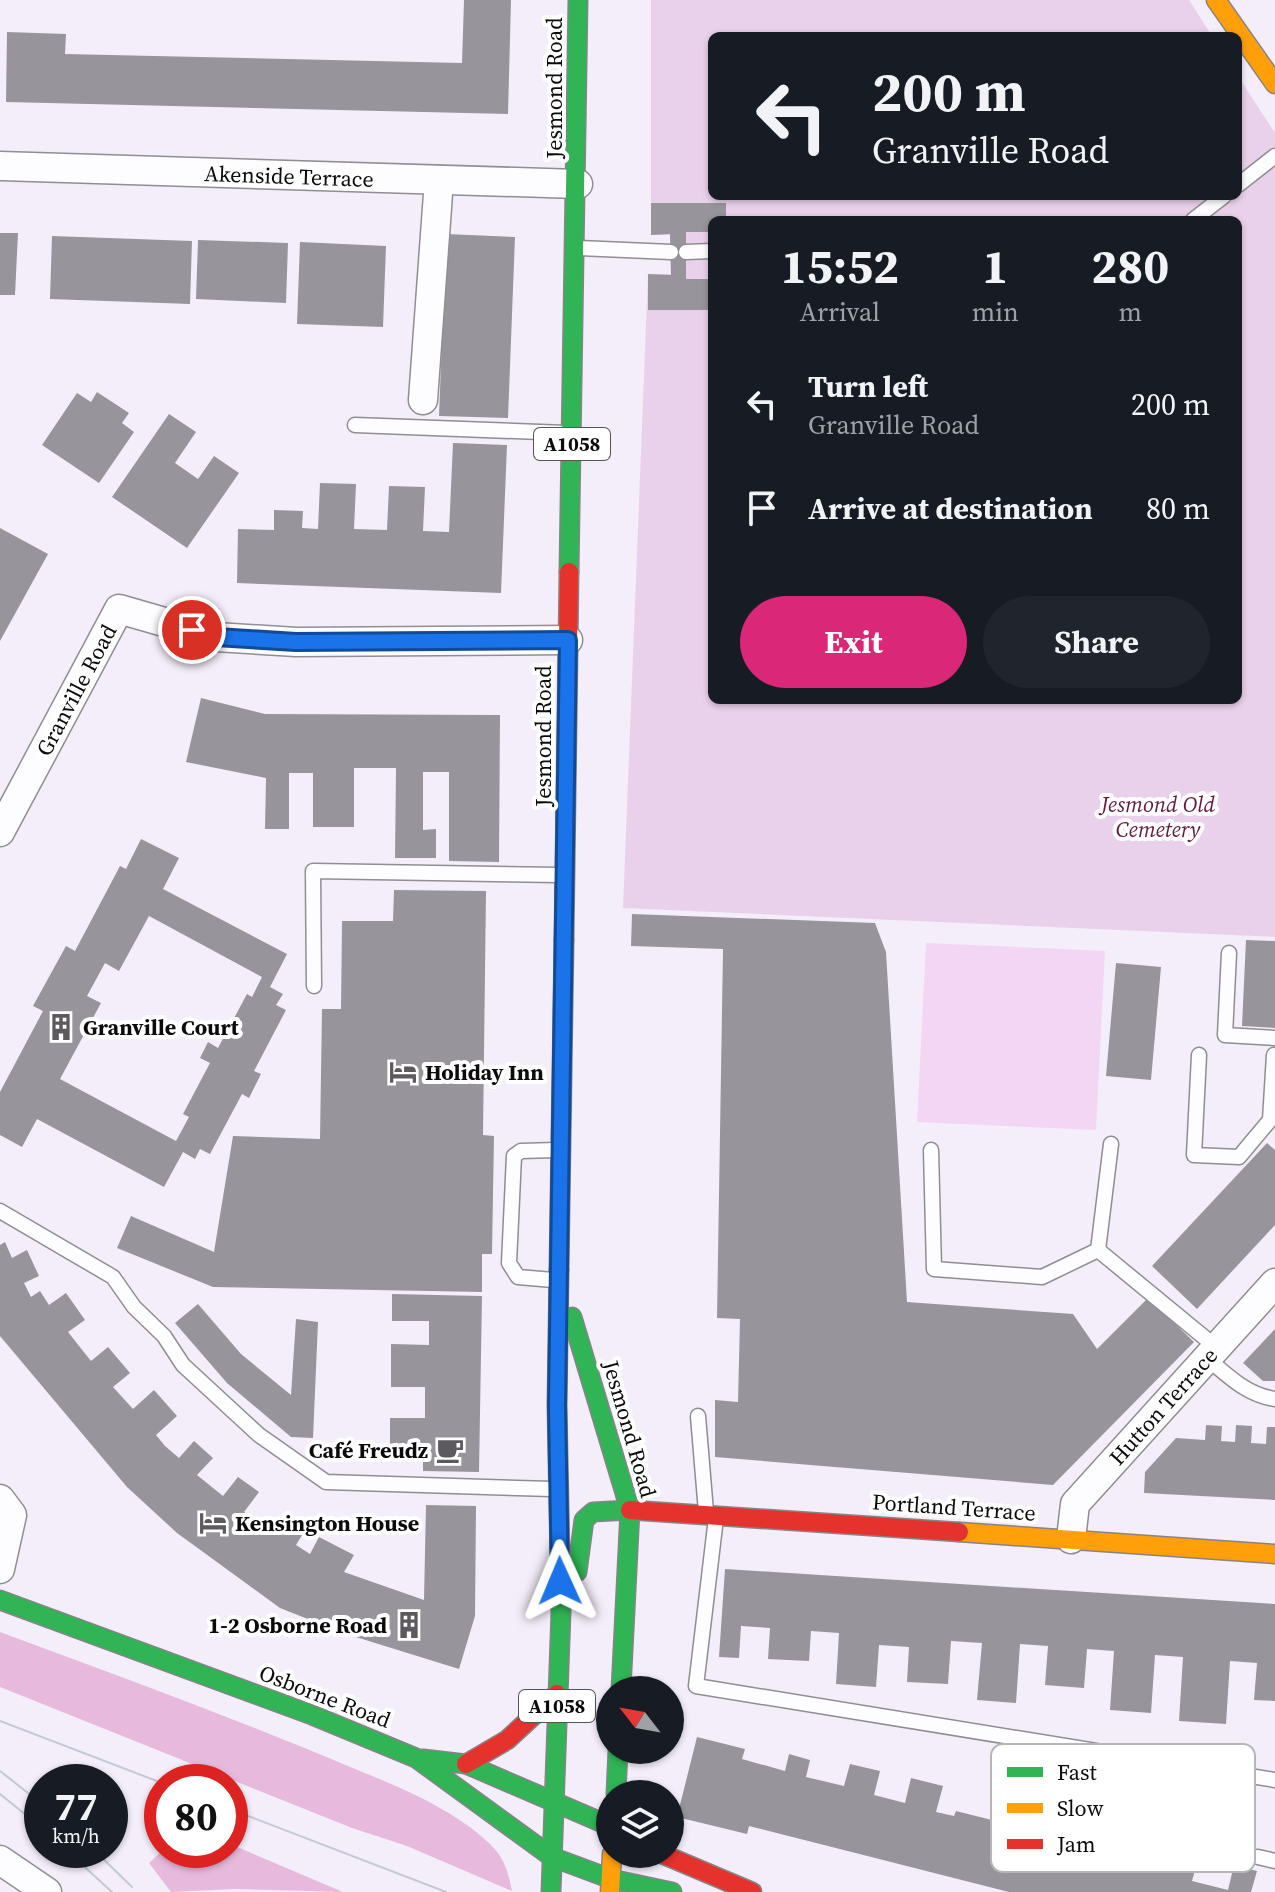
<!DOCTYPE html>
<html lang="en">
<head>
<meta charset="utf-8">
<style>
	:root { --surface:#171b24; --page:#20242c; --text:#f1f3f6; --muted:#9ea1a6; --accent:#db2777 }
	body { margin:0; font-family:"Source Serif 4",serif; background:var(--page); color:var(--text); height:100vh; display:flex; flex-direction:column; font-size:30px; white-space:nowrap }
	* { box-sizing:border-box; margin:0 }
	p { font-size:26px; color:var(--muted) }
	.icon { flex:none; width:44px; height:44px; fill:none; stroke:currentColor; stroke-width:2; stroke-linecap:round; stroke-linejoin:round }
	.map { position:relative; flex:1; overflow:hidden }
	.details { position:absolute; left:708px; top:216px; width:534px; height:488px; display:flex; flex-direction:column; background:var(--surface); border-radius:12px; box-shadow:0 2px 6px #0004 }
	.details>* { flex:none }
	.banner { position:absolute; left:708px; top:32px; width:534px; height:168px; border-radius:12px; box-shadow:0 2px 6px #0004; background:#171b24; color:var(--text); overflow:hidden }
	.needle { width:52px; rotate:301deg }
	.buttons { position:absolute; left:596px; top:1676px; display:grid; gap:16px }
	.buttons a { display:grid; place-items:center; width:88px; height:88px; border-radius:50%; background:var(--surface); box-shadow:0 2px 6px #0004; font-size:40px }
	.speed { position:absolute; left:24px; top:1764px; display:flex; gap:16px; font-size:40px; font-weight:700; text-align:center }
	.speed>* { display:grid; place-content:center; width:104px; height:104px; border-radius:50%; background:var(--surface); box-shadow:0 2px 6px #0004; line-height:1 }
	.speed small { font-size:20px; font-weight:400 }
	.speed .limit { border:12px solid #d22; background:#fff; color:#111 }
	.pin { position:absolute; display:grid; place-items:center; width:68px; height:68px; color:#fff; margin:-34px; border:4px solid #fff; border-radius:50%; box-shadow:0 2px 8px #0007 }
	.me { position:absolute; width:88px; margin:-44px; rotate:359deg; stroke-linejoin:round; filter:drop-shadow(0 0 6px #0008) }
	.turn { display:flex; align-items:center; gap:28px; height:168px; padding:0 32px; font-size:36px }
	.turn .icon { width:104px; height:104px; stroke-width:2.5 }
	.turn b { display:block; font-size:56px; line-height:68px }
	.eta { display:flex; justify-content:space-evenly; align-items:center; height:136px; text-align:center }
	.eta b { font-size:48px; font-weight:700; line-height:56px }
	.cta { display:flex; gap:16px; margin-top:auto; padding:16px 32px }
	.cta a { flex:1; height:92px; border-radius:48px; background:var(--accent); color:#fff; font-size:32px; font-weight:700; line-height:92px; text-align:center }
	.cta a+a { background:var(--page); color:var(--text) }
	ul { padding:0; list-style:none }
	li { display:flex; align-items:center; gap:24px; height:104px; padding:0 32px }
	li div { flex:1 }
	li b { display:block; font-size:30px }
	li em { font-style:normal }
	.map>svg:first-child { display:block }
	.forest { fill:#e7badd }
	.cemetery { fill:#ead1eb; fill-rule:evenodd }
	.pitch { fill:#f3d6f3 }
	.building { fill:#98949c; fill-rule:evenodd }
	.lines { fill:none; stroke-linecap:round; stroke-linejoin:round }
	.lane-casing { stroke:#908d93; stroke-width:17 }
	.street-casing { stroke:#908d93; stroke-width:31 }
	.fast-casing { stroke:#878489; stroke-width:21 }
	.slow-casing { stroke:#878489; stroke-width:21 }
	.jam-casing { stroke:#878489; stroke-width:21 }
	.lane { stroke:#fdfcfe; stroke-width:14 }
	.street { stroke:#fdfcfe; stroke-width:28 }
	.fast { stroke:#30b455; stroke-width:18 }
	.slow { stroke:#ff9f0a; stroke-width:18 }
	.jam { stroke:#e5322d; stroke-width:18 }
	.tram { stroke:#c3c8d7; stroke-width:2 }
	.route-casing { stroke:#114b97; stroke-width:20 }
	.route { stroke:#1a73e8; stroke-width:14 }
	.labels { text-anchor:middle; stroke-width:8; stroke-linejoin:round; paint-order:stroke }
	.shield { fill:#fff; stroke:#545454; stroke-width:2 }
	.shield-label { font-size:20px; font-weight:bold; fill:#0b0b0b }
	.street-label { font-size:22px; fill:#0b0b0b; stroke:#fff }
	.park-label { font-size:22px; font-style:italic; fill:#65183c; stroke:#fff }
	.poi-label { font-size:22px; font-weight:bold; fill:#0b0b0b; stroke:#fff; text-anchor:start }
	.key { fill:#fff; stroke:#b6b6b6; stroke-width:2 }
	.key-label { font-size:22px; fill:#0b0b0b }
</style>
</head>
<body>
<div class="map">
<svg width="1275" height="1892" viewBox="0 0 1275 1892">
	<rect width="100%" height="100%" fill="#f4eefa"/>
	<g class="forest">
		<path d="M0,1632c110,41 221,81 329,126 54,23 116,44 160,85 15,14 19,28 23,48l-105,-45 -55,-18 -352,-141z"/>
		<polygon points="230,1844 343,1892 235,1889 171,1892 149,1863 163,1850 230,1850"/>
	</g>
	<path class="cemetery" d="M651,0h538l23,36h-500v160h526v-120l37,57v804l-652,-29 25,-634h23l-1,-39h-19zM712,220h526v480h-526z"/>
	<polygon class="pitch" points="926,943 1105,951 1096,1130 917,1122"/>
	<g class="building">
		<polygon points="464,0 511,0 508,114 6,102 7,32 66,34 65,54 462,63"/>
		<polygon points="651,203 726,203 726,220 712,220 712,232 686,232 686,279 712,279 712,310 648,310 648,274 671,275 670,234 651,235"/>
		<polygon points="0,233 18,233 15,295 0,295"/>
		<polygon points="446,234 515,237 508,418 439,416"/>
		<polygon points="52,236 192,241 190,304 50,299"/>
		<polygon points="198,240 288,243 286,303 196,299"/>
		<polygon points="300,242 386,246 383,327 297,324"/>
		<polygon points="97,392 129,413 122,423 134,432 99,483 42,445 77,393 91,402"/>
		<polygon points="169,414 196,432 175,463 198,479 214,456 239,473 187,548 112,497"/>
		<polygon points="453,443 507,445 501,593 237,583 238,529 274,530 274,510 303,511 302,528 318,529 320,483 356,484 354,529 387,530 389,486 425,487 423,531 449,532"/>
		<polygon points="0,528 48,554 0,641"/>
		<polygon points="201,698 265,714 500,715 499,862 449,861 449,772 423,772 423,830 436,829 436,858 395,858 396,768 354,768 354,827 313,827 313,773 289,773 289,829 265,829 266,778 186,762"/>
		<path d="M141,839l38,19 -16,31 124,65 -17,33 13,7 -7,11 10,5 -32,61 7,3 -12,24 -7,-4 -32,60 -10,-5 -5,10 -12,-7 -19,35 -127,-68 -15,28 -22,-12v-43l43,-81 -10,-5 33,-60 9,5 45,-85 6,3zM149,916l113,61 -10,20 -5,-3 -29,54 -10,-6 -8,16 10,5 -27,51 6,3 -13,24 -116,-62 41,-76 -14,-7 18,-33 14,8z"/>
		<polygon points="394,890 486,891 483,1135 494,1136 492,1254 482,1254 482,1292 213,1287 117,1248 131,1216 214,1252 233,1136 320,1139 322,1009 341,1009 342,921 393,921"/>
		<polygon points="632,914 875,923 886,952 907,1302 1073,1314 1097,1349 1148,1298 1194,1342 1053,1485 715,1457 715,1400 738,1402 740,1319 717,1318 723,949 631,946"/>
		<polygon points="1246,940 1275,941 1275,1028 1242,1026"/>
		<polygon points="1116,963 1161,967 1151,1080 1106,1076"/>
		<polygon points="1267,1143 1275,1150 1275,1225 1197,1309 1152,1266"/>
		<polygon points="5,1242 12,1258 27,1250 39,1276 24,1283 31,1297 40,1291 49,1305 66,1293 85,1320 68,1332 91,1361 108,1347 130,1373 113,1387 133,1409 154,1390 177,1416 156,1435 165,1446 179,1458 194,1441 213,1458 197,1475 223,1496 238,1477 259,1492 244,1512 270,1529 279,1516 304,1532 296,1545 310,1554 319,1537 354,1555 344,1572 424,1600 426,1505 476,1506 475,1616 459,1669 343,1633 280,1608 177,1533 127,1487 0,1336 0,1245"/>
		<polygon points="392,1294 482,1296 479,1472 423,1471 423,1459 390,1458 390,1418 425,1418 425,1387 391,1387 391,1344 429,1345 429,1321 392,1321"/>
		<polygon points="198,1304 241,1354 291,1395 296,1319 318,1322 313,1438 291,1437 227,1383 175,1323"/>
		<polygon points="1275,1329 1275,1381 1263,1381 1243,1363"/>
		<polygon points="1206,1425 1222,1426 1221,1441 1235,1442 1236,1425 1252,1426 1251,1443 1266,1444 1267,1427 1275,1427 1275,1500 1144,1493 1145,1472 1176,1438 1205,1440"/>
		<polygon points="725,1569 1275,1604 1275,1701 1254,1700 1257,1663 1230,1661 1226,1724 1179,1721 1183,1657 1155,1655 1151,1713 1110,1710 1114,1651 1087,1649 1084,1688 1045,1685 1048,1646 1020,1644 1016,1703 977,1700 982,1643 951,1641 948,1684 907,1682 909,1647 879,1645 876,1687 836,1684 839,1633 811,1631 809,1661 768,1659 770,1628 741,1626 739,1658 719,1657"/>
		<polygon points="697,1737 745,1749 742,1759 785,1771 789,1754 810,1760 806,1777 844,1786 850,1764 880,1771 874,1795 905,1803 911,1778 943,1786 936,1812 954,1816 956,1811 1103,1848 1109,1823 1135,1829 1128,1858 1169,1868 1175,1846 1200,1852 1192,1881 1228,1890 1234,1865 1257,1871 1251,1892 1009,1892 749,1826 747,1834 677,1817"/>
	</g>
	<g class="lines">
		<g class="lane-casing">
			<g id="lane">
				<polyline points="1238,185 1275,156"/>
				<polyline points="1193,220 1224,196"/>
				<polyline points="579,248 671,252"/>
				<polyline points="686,252 712,251"/>
				<polyline points="355,425 566,433"/>
				<polyline points="1229,953 1225,1035 1275,1038"/>
				<polyline points="314,986 313,871 559,875"/>
				<polyline points="1199,1055 1194,1155 1239,1157 1270,1120 1274,1055"/>
				<polyline points="931,1150 934,1269 1042,1277 1098,1250 1111,1144"/>
				<polyline points="0,1211 113,1277 134,1307 164,1336 183,1365 259,1435 326,1482 552,1489"/>
				<polyline points="1098,1250 1216,1347"/>
				<polyline points="553,1280 518,1277 509,1263 514,1156 521,1151 556,1150"/>
				<path d="M1207,1358c21,18 40,37 68,41"/>
				<polyline points="698,1416 706,1512"/>
				<polyline points="716,1518 696,1686 1275,1780"/>
				<polyline points="1146,1811 1197,1821 1207,1769"/>
				<polyline points="1258,1857 1275,1861"/>
			</g>
		</g>
		<g class="street-casing">
			<g id="street">
				<polyline points="0,166 578,184"/>
				<polyline points="423,400 439,180"/>
				<polyline points="0,832 119,609 216,637 296,642 568,640"/>
				<polyline points="0,1499 12,1515 0,1569"/>
				<polyline points="1071,1539 1075,1504 1275,1283"/>
				<polyline points="0,1860 47,1892"/>
			</g>
		</g>
		<g class="fast-casing">
			<g id="fast">
				<polyline points="569,572 578,0"/>
				<polyline points="572,1317 630,1510 621,1690"/>
				<polyline points="577,1572 584,1520 593,1512 630,1510"/>
				<polyline points="0,1600 312,1715 416,1758 552,1857 611,1879 672,1892"/>
				<polyline points="423,1759 466,1764 610,1826"/>
				<polyline points="616,1794 618,1750"/>
				<polyline points="551,1892 561,1612 557,1405 559,1270"/>
			</g>
		</g>
		<g class="slow-casing">
			<g id="slow">
				<polyline points="1216,0 1275,84"/>
				<polyline points="559,1270 564,940"/>
				<polyline points="959,1532 1275,1554"/>
				<polyline points="610,1892 612,1854"/>
			</g>
		</g>
		<g class="jam-casing">
			<g id="jam">
				<polyline points="564,940 569,572"/>
				<polyline points="630,1510 959,1532"/>
				<polyline points="466,1764 507,1740 557,1694"/>
				<polyline points="662,1854 752,1892"/>
			</g>
		</g>
		<use href="#lane" class="lane"/>
		<use href="#street" class="street"/>
		<use href="#fast" class="fast"/>
		<use href="#slow" class="slow"/>
		<use href="#jam" class="jam"/>
		<g class="tram">
			<polyline points="0,1721 162,1783"/>
			<polyline points="0,1771 42,1804"/>
			<polyline points="0,1794 42,1828"/>
			<polyline points="230,1809 446,1892"/>
			<polyline points="66,1850 112,1892"/>
			<polyline points="94,1850 132,1887"/>
		</g>
	</g>
	<g class="lines">
		<g class="route-casing">
			<polyline id="route" points="192,630 216,637 296,642 568,640 557,1405 560,1581"/>
		</g>
		<use href="#route" class="route"/>
	</g>
	<defs>
		<g id="building-bare" transform="scale(2.16)"><path d="M-4-6H4V6H1V3H-1V6H-4ZM-2.5-4.3h1.7v1.8h-1.7ZM.8-4.3h1.7v1.8H.8ZM-2.5-1h1.7V.8h-1.7ZM.8-1h1.7V.8H.8Z" fill="#5d5a5f" stroke="#fff" stroke-width="2.5" paint-order="stroke"/></g>
		<g id="hotel-bare" transform="scale(2.16)"><path d="M-6-4.5h1.5V1H6V5H4.5V3h-9V5H-6ZM-4 0a1.8 1.8 0 1 1 3.6 0ZM.5 0V-2.5h3Q6-2.5 6 0Z" fill="#5d5a5f" stroke="#fff" stroke-width="2.5" paint-order="stroke"/></g>
		<g id="cafe-bare" transform="scale(2.16)"><path d="M-5.5-4.5H6V0H3Q3 3.5 0 3.5H-2.5Q-5.5 3.5-5.5 0ZM3-3.2v2h1.7v-2ZM-6 4.5H4V6H-6Z" fill="#5d5a5f" stroke="#fff" stroke-width="2.5" paint-order="stroke"/></g>
	</defs>
	<g fill-rule="evenodd">
		<use href="#building-bare" x="61" y="1027"/>
		<use href="#hotel-bare" x="403" y="1072"/>
		<use href="#cafe-bare" x="450" y="1450"/>
		<use href="#hotel-bare" x="213" y="1523"/>
		<use href="#building-bare" x="409" y="1625"/>
	</g>
	<g class="labels">
		<g class="shield">
			<rect x="534" y="428" width="76" height="32" rx="6"/>
			<rect x="519" y="1690" width="76" height="32" rx="6"/>
		</g>
		<g class="shield-label">
			<text x="572" y="451">A1058</text>
			<text x="557" y="1713">A1058</text>
		</g>
		<g class="street-label">
			<text transform="translate(554 88) rotate(-90)" y="8">Jesmond Road</text>
			<text transform="translate(289 176) rotate(2)" y="8">Akenside Terrace</text>
			<text transform="translate(76 690) rotate(-62)" y="8">Granville Road</text>
			<text transform="translate(543 736) rotate(-90)" y="8">Jesmond Road</text>
			<text transform="translate(1163 1406) rotate(-48)" y="8">Hutton Terrace</text>
			<text transform="translate(630 1429) rotate(74)" y="8">Jesmond Road</text>
			<text transform="translate(954 1507) rotate(4)" y="8">Portland Terrace</text>
			<text transform="translate(325 1696) rotate(21)" y="8">Osborne Road</text>
		</g>
		<g class="park-label">
			<text x="1158" y="812">Jesmond Old<tspan x="1158" dy="25">Cemetery</tspan></text>
		</g>
		<g class="poi-label">
			<text x="83" y="1035">Granville Court</text>
			<text x="425" y="1080">Holiday Inn</text>
			<text x="428" y="1458" text-anchor="end">Café Freudz</text>
			<text x="235" y="1531">Kensington House</text>
			<text x="387" y="1633" text-anchor="end">1-2 Osborne Road</text>
		</g>
	</g>
	<rect x="991" y="1744" width="264" height="128" rx="12" class="key"/>
	<rect x="1007" y="1767" width="36" height="10" fill="#30b455"/>
	<rect x="1007" y="1803" width="36" height="10" fill="#ff9f0a"/>
	<rect x="1007" y="1839" width="36" height="10" fill="#e5322d"/>
	<g class="key-label">
		<text x="1057" y="1780">Fast</text>
		<text x="1057" y="1816">Slow</text>
		<text x="1057" y="1852">Jam</text>
	</g>
</svg>
<div class="buttons">
<a><svg class="needle" viewBox="-14 -14 28 28"><path d="M0-13l5 13h-10z" fill="#e53935"/><path d="M0 13l5-13h-10z" fill="#9ea1a6"/></svg></a>
<a><svg class="icon" aria-label="layers" viewBox="0 0 24 24"><path d="M12 4l9 5-9 5-9-5zM3 14l9 5 9-5"/></svg></a>
</div>
<div class="speed"><div>77<small>km/h</small></div><div class="limit">80</div></div>
<div class="pin" style="left:192px;top:630px;background:#d93025"><svg class="icon" aria-label="arrive" viewBox="0 0 24 24"><path d="M6 21V4h12l-3 4 3 4H6"/></svg></div>
<svg class="me" style="left:560px;top:1581px" viewBox="-20 -20 40 40"><path d="M0-17L14 15 0 8-14 15z" fill="#1a73e8" stroke="#fff" stroke-width="4"/></svg>
<div class="banner">
<div class="turn"><svg class="icon" aria-label="left" viewBox="0 0 24 24"><path d="M17 20v-9H6M10 6l-5 5 5 5"/></svg><div><b>200 m</b>Granville Road</div></div>
</div>
<section class="details">
<div class="eta">
<div><b>15:52</b><p>Arrival</p></div>
<div><b>1</b><p>min</p></div>
<div><b>280</b><p>m</p></div>
</div>
<ul>
<li><svg class="icon" aria-label="left" viewBox="0 0 24 24"><path d="M17 20v-9H6M10 6l-5 5 5 5"/></svg><div><b>Turn left</b><p>Granville Road</p></div><em>200 m</em></li>
<li><svg class="icon" aria-label="arrive" viewBox="0 0 24 24"><path d="M6 21V4h12l-3 4 3 4H6"/></svg><div><b>Arrive at destination</b></div><em>80 m</em></li>
</ul>
<div class="cta"><a>Exit</a><a>Share</a></div>
</section>
</div>
</body>
</html>
